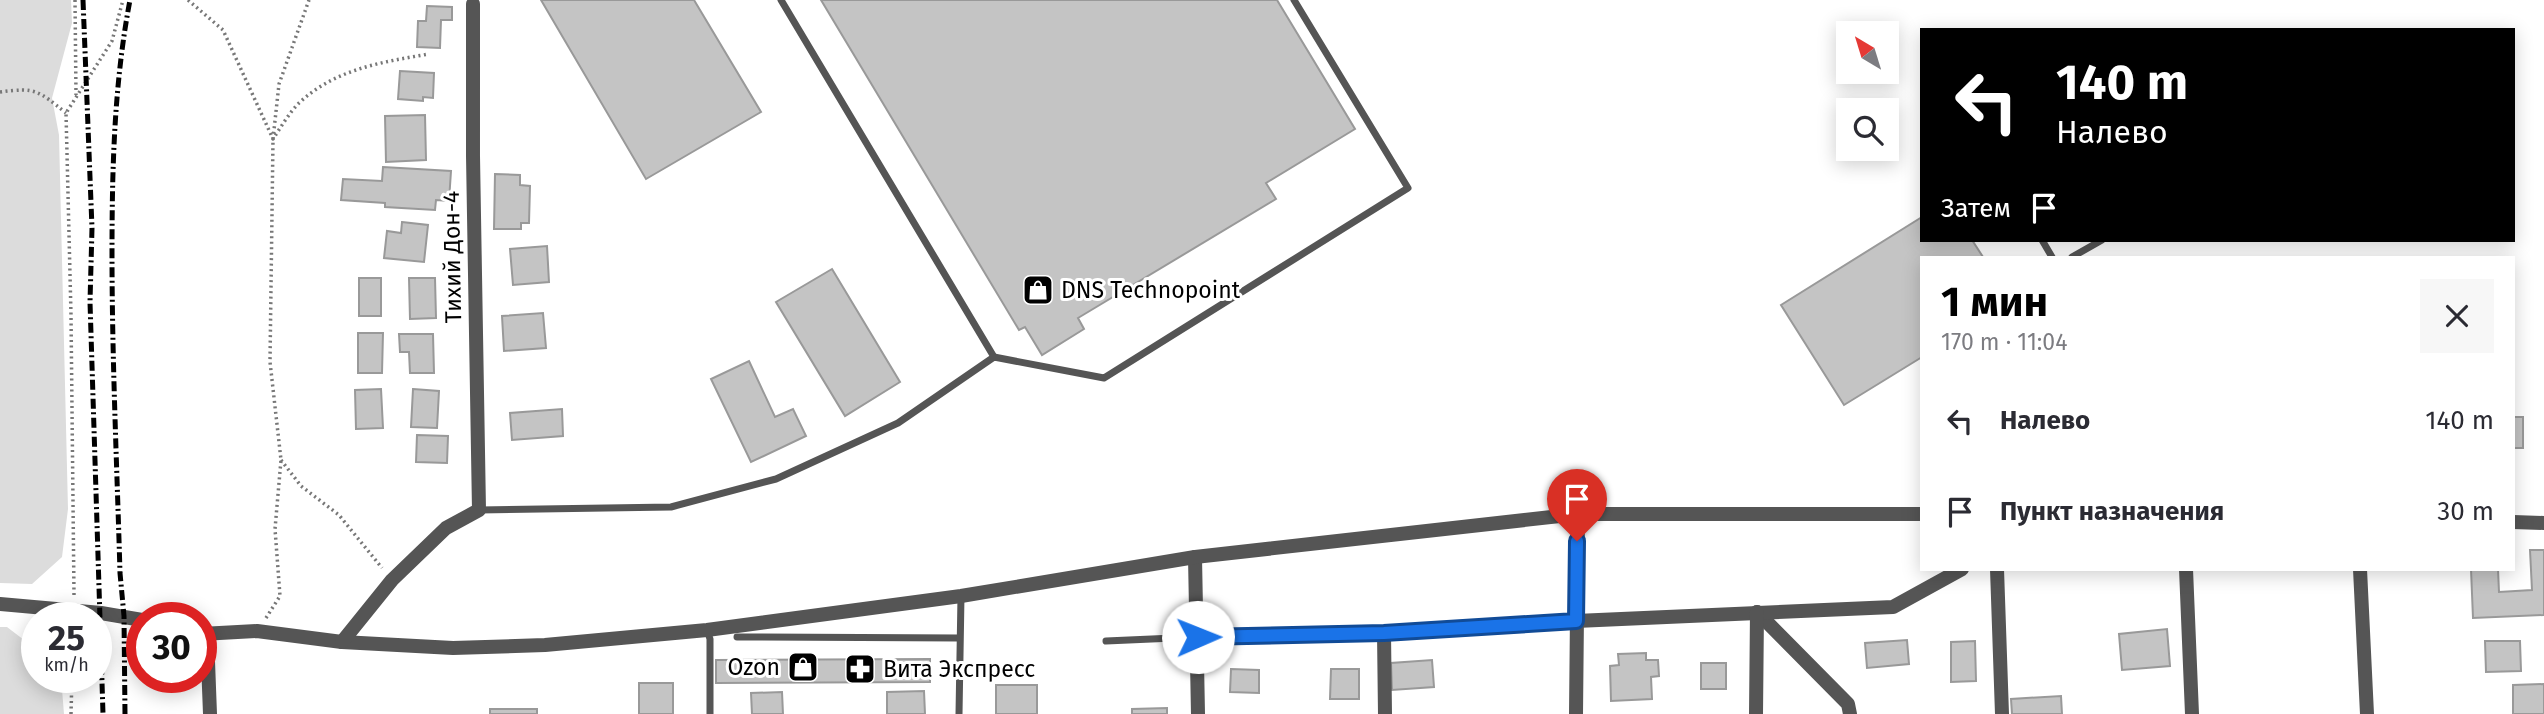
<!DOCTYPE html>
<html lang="ru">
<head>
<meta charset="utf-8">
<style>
	:root { --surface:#fff; --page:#f7f7f7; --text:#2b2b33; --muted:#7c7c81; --accent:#000 }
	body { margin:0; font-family:"Fira Sans",sans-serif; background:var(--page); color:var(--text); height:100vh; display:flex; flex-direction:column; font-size:26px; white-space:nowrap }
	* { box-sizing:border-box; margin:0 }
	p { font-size:23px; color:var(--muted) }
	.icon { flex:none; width:38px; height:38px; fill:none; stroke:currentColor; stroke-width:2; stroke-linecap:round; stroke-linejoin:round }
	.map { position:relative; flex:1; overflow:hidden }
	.details { position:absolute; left:1920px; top:256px; width:595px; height:315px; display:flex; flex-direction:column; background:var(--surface); border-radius:0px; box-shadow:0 4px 18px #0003 }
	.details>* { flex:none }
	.banner { position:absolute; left:1920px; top:28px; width:595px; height:214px; border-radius:0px; box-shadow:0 4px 18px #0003; background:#000; color:#fff; overflow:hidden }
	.needle { width:46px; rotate:322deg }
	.tools { position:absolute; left:1836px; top:21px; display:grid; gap:14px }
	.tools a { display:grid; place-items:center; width:63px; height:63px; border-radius:0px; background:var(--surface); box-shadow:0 4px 18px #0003; font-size:35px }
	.speed { position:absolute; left:21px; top:602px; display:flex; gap:14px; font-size:35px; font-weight:700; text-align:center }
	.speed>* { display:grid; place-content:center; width:91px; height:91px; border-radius:50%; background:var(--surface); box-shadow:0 4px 18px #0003; line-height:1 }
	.speed small { font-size:18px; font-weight:400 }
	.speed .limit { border:10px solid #d22; background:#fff; color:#111 }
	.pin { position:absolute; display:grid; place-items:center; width:60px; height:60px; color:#fff; margin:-72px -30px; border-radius:50% 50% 50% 0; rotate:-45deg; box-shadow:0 0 7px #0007 }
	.pin .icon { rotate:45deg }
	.me { position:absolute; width:77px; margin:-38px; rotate:89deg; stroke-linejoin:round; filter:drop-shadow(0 0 5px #0008) }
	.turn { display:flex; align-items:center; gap:24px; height:147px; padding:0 21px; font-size:32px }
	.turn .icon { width:91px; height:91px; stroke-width:2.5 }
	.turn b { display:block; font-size:49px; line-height:60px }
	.then { display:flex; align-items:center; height:66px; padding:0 21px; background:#0003; gap:14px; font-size:26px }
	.round { display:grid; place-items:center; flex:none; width:74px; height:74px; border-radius:0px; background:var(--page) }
	.summary { display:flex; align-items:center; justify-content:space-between; height:119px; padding:0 21px }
	h1 { font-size:42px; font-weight:700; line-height:52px; color:var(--accent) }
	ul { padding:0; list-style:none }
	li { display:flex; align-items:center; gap:21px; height:91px; padding:0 21px }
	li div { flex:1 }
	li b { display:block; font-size:26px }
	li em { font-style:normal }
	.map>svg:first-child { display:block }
	.green { fill:#dcdcdc }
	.building { fill:#c4c4c4; stroke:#999; stroke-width:2 }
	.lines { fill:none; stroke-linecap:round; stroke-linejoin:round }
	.path { stroke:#777; stroke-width:3.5; stroke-dasharray:2 3.5; stroke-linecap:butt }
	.lane { stroke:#555; stroke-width:7 }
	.street { stroke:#555; stroke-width:14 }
	.rail { stroke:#000; stroke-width:5; stroke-dasharray:10 3.5 2 3.5; stroke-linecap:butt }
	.route-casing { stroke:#114b97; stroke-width:18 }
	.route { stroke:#1a73e8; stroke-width:12 }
	.labels { text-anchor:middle; stroke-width:6; stroke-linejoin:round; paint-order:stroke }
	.street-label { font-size:23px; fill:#000; stroke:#fff }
	.poi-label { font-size:23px; fill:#000; stroke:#fff; text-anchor:start }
</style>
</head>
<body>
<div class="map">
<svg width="2544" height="714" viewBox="0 0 2544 714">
	<rect width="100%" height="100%" fill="#fff"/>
	<g class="green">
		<polygon points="0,0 71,0 72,23 52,98 59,135 68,509 62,557 32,584 0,583"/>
		<polygon points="0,627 7,627 37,650 37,677 61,677 64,714 0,714"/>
	</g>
	<g class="building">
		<polygon points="541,0 694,0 761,112 646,179"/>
		<polygon points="821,0 1277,0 1355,129 1266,183 1276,199 1078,318 1084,329 1042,355 1025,327 1019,330"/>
		<polygon points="427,6 452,7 452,20 441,20 440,48 417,47 418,21 426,21"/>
		<polygon points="400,71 434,73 433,98 423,97 423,101 398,99"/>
		<polygon points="425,115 426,160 386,162 385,116"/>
		<polygon points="383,167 451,171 449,201 436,200 435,210 385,207 385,203 341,200 343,179 382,181"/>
		<polygon points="495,174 520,175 520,185 530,186 529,223 521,223 521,229 494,229"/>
		<polygon points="1922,217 1922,240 1972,240 1983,257 1922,257 1922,357 1844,405 1781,305"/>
		<polygon points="402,222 428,225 424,262 384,258 387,231 401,233"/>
		<polygon points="547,246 549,282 513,285 510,249"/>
		<polygon points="832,269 900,382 845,416 776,302"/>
		<rect x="359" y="278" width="22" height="38"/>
		<polygon points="409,278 435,278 436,318 410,319"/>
		<polygon points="543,313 546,348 504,351 502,316"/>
		<polygon points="358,333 383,333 382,373 358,373"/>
		<polygon points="399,334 433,334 434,373 410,373 409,352 400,352"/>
		<polygon points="749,361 775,417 793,409 806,436 751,462 711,379"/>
		<polygon points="381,389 383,428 356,429 355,390"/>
		<polygon points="413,389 439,391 437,428 411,427"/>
		<polygon points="562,409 563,436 512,440 510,413"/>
		<rect x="2513" y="417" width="10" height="31"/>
		<polygon points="417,435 448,436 447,463 416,462"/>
		<polygon points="2530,550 2544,550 2544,615 2473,618 2471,569 2498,569 2499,592 2532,590"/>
		<polygon points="2167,629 2170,666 2122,670 2119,634"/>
		<polygon points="1907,640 1909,664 1867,668 1865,643"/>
		<polygon points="1975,641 1976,681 1951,682 1951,642"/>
		<polygon points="2485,641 2520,641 2521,671 2486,672"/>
		<polygon points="1646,653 1646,660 1658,660 1659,676 1651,677 1652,699 1611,701 1610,666 1619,665 1618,654"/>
		<polygon points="930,659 930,682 716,683 716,660"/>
		<polygon points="1432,660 1434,687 1392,690 1391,663"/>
		<rect x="1701" y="663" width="25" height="26"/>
		<polygon points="1231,669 1259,670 1259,693 1230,692"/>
		<polygon points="1331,669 1359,669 1359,699 1330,699"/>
		<rect x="639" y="683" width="34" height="31"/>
		<polygon points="2544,684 2544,714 2513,714 2513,685"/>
		<rect x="996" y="685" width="41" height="29"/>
		<polygon points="924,691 925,714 887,714 887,692"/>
		<polygon points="782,692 783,714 752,714 751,693"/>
		<polygon points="2061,696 2062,714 2012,714 2011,699"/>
		<polygon points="1167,708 1167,714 1132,714 1132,709"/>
		<rect x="490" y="709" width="47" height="5"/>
	</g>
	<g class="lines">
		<g class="path">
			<polyline points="75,0 76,95"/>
			<path d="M188,0l35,30 50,109c8,-12 16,-26 26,-36 36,-34 83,-41 130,-49"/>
			<path d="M0,92c37,-5 38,-1 66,21"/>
			<polyline points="281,460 301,486 339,515 382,568"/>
			<polyline points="74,595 71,315 66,113 112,41 123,0"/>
			<polyline points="266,618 280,596 275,529 281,460 270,362 273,139 279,84 309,0"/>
			<polyline points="71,714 72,677"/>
		</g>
		<g class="lane">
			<polyline points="781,0 994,357"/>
			<polyline points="2042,240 2052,257"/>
			<polyline points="2072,257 2102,240"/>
			<polyline points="479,510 671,507 776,479 898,423 994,357 1104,378 1408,188 1294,0"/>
			<polyline points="707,630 710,639 710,714"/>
			<polyline points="737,637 959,638"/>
			<polyline points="1106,641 1197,637"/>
			<polyline points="959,714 961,596"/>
		</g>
		<g class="street">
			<polyline points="2513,522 2544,523"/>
			<polyline points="1195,557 1198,714"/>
			<polyline points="1997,569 2002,714"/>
			<polyline points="2186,569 2192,714"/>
			<polyline points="2360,569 2367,714"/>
			<polyline points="0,604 101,613 142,620"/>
			<polyline points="1757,612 1848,704 1850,714"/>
			<polyline points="1384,633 1385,714"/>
			<polyline points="201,634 257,631 342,642 453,648 545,645 707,630 961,596 1195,557 1578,514 1922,514"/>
			<polyline points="207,635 210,714"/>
			<polyline points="1198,637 1384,633 1576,621 1893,607 1962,569"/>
			<polyline points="342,642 392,580 446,528 479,510 473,156 473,4"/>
			<polyline points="1576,714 1578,514"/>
			<polyline points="1756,714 1757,612"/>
		</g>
		<g class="rail">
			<polyline points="83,0 92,228 90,302 103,714"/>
			<path d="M125,714l-1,-98 -4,-43c-3,-106 -8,-213 -8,-319 0,-85 2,-170 18,-254"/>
		</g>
	</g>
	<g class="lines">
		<g class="route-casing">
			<polyline id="route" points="1198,637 1384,633 1576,621 1577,541"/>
		</g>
		<use href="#route" class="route"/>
	</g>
	<defs>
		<g id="shop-square" transform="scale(1.575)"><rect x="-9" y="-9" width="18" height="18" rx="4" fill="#000" stroke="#fff"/><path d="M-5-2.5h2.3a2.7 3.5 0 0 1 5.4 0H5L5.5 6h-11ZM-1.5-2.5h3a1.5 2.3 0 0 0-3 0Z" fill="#fff"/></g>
		<g id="pharmacy-square" transform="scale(1.575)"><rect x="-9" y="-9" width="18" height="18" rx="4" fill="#000" stroke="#fff"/><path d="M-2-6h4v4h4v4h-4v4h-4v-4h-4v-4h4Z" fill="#fff"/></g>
	</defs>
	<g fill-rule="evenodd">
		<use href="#shop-square" x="1038" y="290"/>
		<use href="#shop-square" x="803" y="667"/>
		<use href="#pharmacy-square" x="860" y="669"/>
	</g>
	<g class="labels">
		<g class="street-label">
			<text transform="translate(452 257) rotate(-91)" y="8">Тихий Дон-4</text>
		</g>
		<g class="poi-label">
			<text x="1061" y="298">DNS Technopoint</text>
			<text x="780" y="675" text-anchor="end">Ozon</text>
			<text x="883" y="677">Вита Экспресс</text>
		</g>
	</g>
</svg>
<div class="tools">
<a><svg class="needle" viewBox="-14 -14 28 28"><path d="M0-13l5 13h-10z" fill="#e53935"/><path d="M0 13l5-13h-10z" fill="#7c7c81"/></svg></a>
<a><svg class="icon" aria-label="search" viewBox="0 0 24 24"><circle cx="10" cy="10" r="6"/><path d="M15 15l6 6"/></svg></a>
</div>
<div class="speed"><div>25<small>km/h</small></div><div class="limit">30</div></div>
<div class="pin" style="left:1577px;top:541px;background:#d93025"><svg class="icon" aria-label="arrive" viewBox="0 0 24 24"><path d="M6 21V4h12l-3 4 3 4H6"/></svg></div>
<svg class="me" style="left:1198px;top:637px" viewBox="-20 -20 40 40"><circle r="19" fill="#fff"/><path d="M0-13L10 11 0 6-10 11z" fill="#1a73e8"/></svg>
<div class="banner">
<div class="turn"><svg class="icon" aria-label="left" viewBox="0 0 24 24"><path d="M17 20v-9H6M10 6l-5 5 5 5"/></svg><div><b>140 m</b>Налево</div></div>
<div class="then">Затем<svg class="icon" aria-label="arrive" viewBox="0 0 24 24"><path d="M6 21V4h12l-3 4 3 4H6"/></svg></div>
</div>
<section class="details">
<div class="summary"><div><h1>1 мин</h1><p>170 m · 11:04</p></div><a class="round"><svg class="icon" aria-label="close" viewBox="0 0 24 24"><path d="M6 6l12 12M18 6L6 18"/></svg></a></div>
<ul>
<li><svg class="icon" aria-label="left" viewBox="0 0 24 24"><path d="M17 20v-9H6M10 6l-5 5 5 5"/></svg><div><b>Налево</b></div><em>140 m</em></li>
<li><svg class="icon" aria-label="arrive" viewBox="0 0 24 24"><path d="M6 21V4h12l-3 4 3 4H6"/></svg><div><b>Пункт назначения</b></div><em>30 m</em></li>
</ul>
</section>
</div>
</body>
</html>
